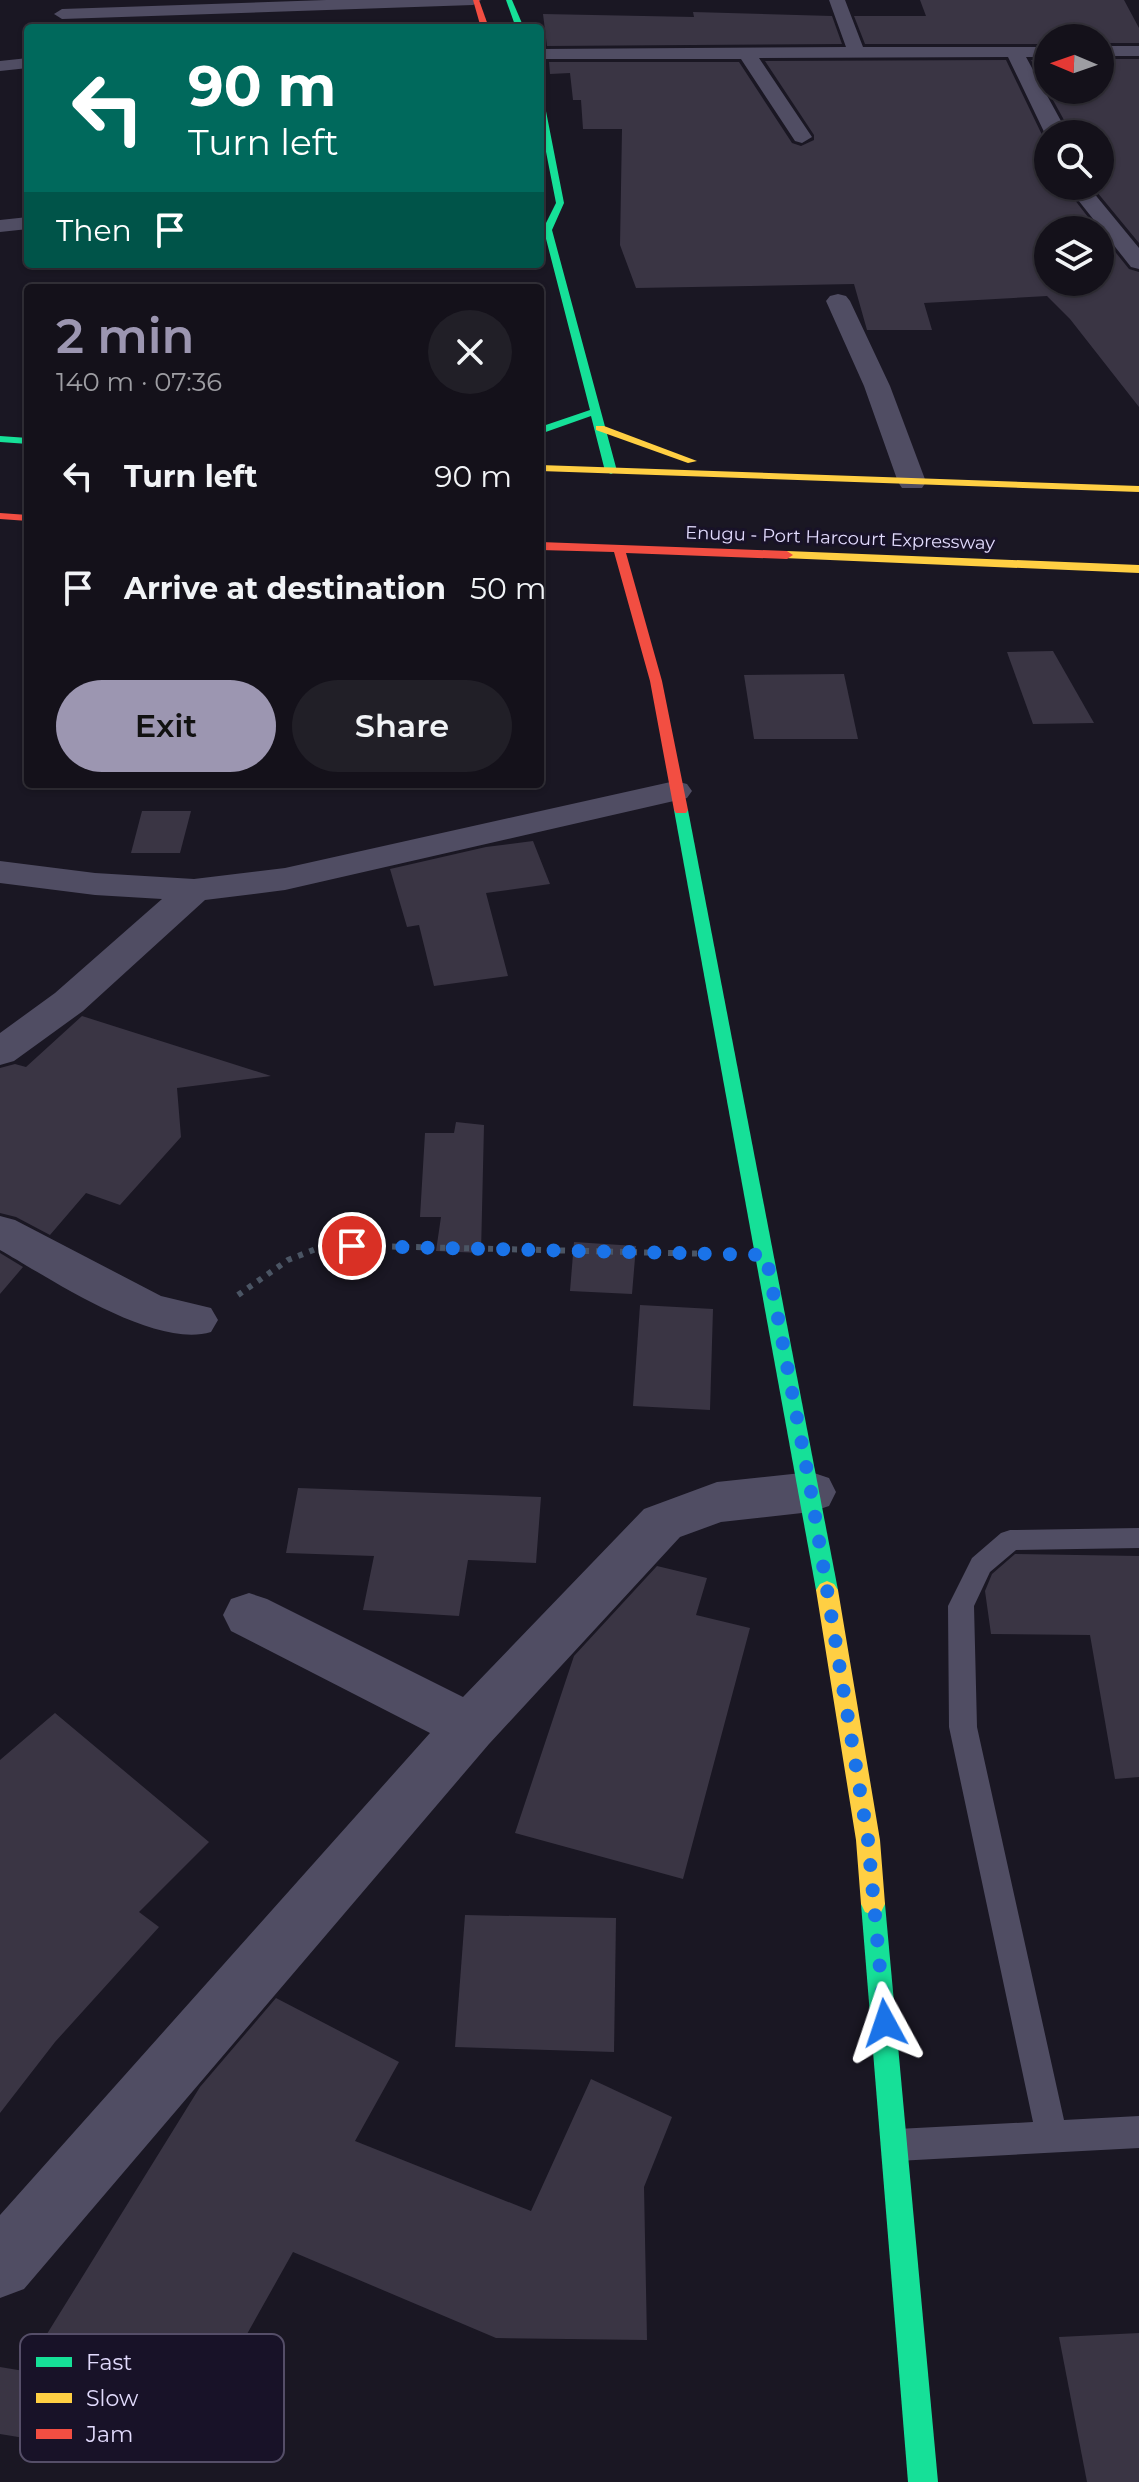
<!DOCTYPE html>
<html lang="en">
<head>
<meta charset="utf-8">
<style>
	:root { --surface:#14111a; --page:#211f27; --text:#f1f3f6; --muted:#9d9da2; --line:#333139; --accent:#9c96b1 }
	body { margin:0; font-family:Montserrat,sans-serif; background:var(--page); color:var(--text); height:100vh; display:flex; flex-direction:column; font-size:30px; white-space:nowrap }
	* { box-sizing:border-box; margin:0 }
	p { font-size:26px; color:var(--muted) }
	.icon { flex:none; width:44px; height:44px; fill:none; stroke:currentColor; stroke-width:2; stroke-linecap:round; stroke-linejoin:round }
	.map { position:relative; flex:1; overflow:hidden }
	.drawer { position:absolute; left:24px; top:284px; width:520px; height:504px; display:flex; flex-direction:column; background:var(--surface); border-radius:8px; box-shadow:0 2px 6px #0004,0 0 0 2px var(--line) }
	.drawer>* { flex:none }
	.hud { position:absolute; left:24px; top:24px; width:520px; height:244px; border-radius:8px; box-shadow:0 2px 6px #0004,0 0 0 2px var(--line); background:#00695c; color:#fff; overflow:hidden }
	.needle { width:52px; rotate:272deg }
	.buttons { position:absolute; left:1034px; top:24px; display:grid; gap:16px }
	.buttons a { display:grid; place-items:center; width:80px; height:80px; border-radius:50%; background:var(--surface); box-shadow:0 2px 6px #0004,0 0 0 2px var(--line); font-size:40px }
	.pin { position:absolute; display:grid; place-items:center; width:68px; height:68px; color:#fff; margin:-34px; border:4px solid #fff; border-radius:50%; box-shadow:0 2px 8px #0007 }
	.me { position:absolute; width:88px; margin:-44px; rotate:355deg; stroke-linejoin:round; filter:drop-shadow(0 0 6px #0008) }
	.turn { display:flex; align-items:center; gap:28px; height:168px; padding:0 32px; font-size:36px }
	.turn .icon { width:104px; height:104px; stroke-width:2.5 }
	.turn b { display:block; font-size:56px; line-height:68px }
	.then { display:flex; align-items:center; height:76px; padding:0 32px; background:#0003; gap:16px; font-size:30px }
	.round { display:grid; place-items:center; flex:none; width:84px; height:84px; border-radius:42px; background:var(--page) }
	.summary { display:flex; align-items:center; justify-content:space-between; height:136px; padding:0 32px }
	h1 { font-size:48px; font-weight:600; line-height:60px; color:var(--accent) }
	.primary-button { display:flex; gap:16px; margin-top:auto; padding:16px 32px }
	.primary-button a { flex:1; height:92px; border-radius:48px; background:var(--accent); color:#111; font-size:32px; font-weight:600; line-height:92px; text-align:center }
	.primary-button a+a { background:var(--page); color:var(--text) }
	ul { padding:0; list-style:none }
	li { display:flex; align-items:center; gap:24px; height:112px; padding:0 32px }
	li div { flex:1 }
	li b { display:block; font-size:30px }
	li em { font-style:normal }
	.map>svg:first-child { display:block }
	.building { fill:#3a3544 }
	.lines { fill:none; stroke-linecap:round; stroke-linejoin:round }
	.path { stroke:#4b5564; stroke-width:6; stroke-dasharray:5 7; stroke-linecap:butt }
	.lane { fill:#504d63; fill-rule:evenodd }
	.street { fill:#504d63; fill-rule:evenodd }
	.fast { fill:#16e098; fill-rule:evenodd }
	.slow { fill:#ffcf43; fill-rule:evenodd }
	.jam { fill:#f24e42; fill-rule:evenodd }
	.route { stroke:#1a73e8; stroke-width:14; stroke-dasharray:0 25.2 }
	.labels { text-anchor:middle; stroke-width:6; stroke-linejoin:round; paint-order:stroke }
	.far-street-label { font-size:18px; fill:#e2dbfd; stroke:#181228 }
	.key { fill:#181228; stroke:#554e68; stroke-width:2 }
	.key-label { font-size:22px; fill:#e2dbfd }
</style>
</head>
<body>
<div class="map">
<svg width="1139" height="2482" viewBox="0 0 1139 2482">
	<rect width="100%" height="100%" fill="#1a1723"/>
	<g class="building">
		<polygon points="920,0 1124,0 1139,28 1139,43 1100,43 1100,38 1048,38 1048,44 865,44 854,16 926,16"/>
		<polygon points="693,12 832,16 842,44 547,46 543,14 694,17"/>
		<polygon points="1100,59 1139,59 1139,243 1092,186 1100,186 1100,134 1067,134 1064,120 1031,60 1048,60 1048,90 1100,90"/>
		<polygon points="1006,60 1044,139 1048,141 1048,186 1064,186 1098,230 1048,230 1048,282 1100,282 1100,233 1129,269 1139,272 1139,407 1070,319 1047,296 924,303 932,330 867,330 854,284 636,288 620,245 622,129 583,129 581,100 573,100 570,73 550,74 549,62 739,62 792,143 801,146 814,140 814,135 765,61"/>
		<polygon points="1053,651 1094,723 1033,724 1007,652"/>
		<polygon points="844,674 858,739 754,739 744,675"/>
		<polygon points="142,811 191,811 180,853 131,853"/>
		<polygon points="533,841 550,884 486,893 508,976 434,986 419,925 407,927 390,869 486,847"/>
		<polygon points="82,1016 271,1076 177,1088 181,1137 120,1205 86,1193 50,1235 16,1217 0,1213 0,1068 15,1064 26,1067"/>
		<polygon points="456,1122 484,1125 481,1253 436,1251 441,1217 420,1217 425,1133 454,1133"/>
		<polygon points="574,1242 636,1246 632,1294 570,1291"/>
		<polygon points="0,1253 23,1267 0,1294"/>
		<polygon points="640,1305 713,1309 710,1410 633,1406"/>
		<polygon points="298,1488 541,1497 536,1563 468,1560 459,1616 363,1610 374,1556 286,1553"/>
		<polygon points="1015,1554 1139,1556 1139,1777 1115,1779 1090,1635 991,1634 985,1591 992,1574"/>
		<polygon points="657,1566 707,1578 696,1615 750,1628 683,1879 515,1833 574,1656"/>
		<polygon points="55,1713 209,1842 139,1912 159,1927 55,2042 0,2113 0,1760"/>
		<polygon points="465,1915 616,1918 614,2052 455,2047"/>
		<polygon points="276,1998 399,2062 355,2141 531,2211 591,2079 672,2117 644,2187 647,2340 496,2338 293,2252 200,2418 92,2353 67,2445 0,2434 0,2367 24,2371 200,2087"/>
		<polygon points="1139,2333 1139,2482 1087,2482 1059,2337"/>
	</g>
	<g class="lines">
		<polyline class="path" points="238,1295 288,1260 326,1245 714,1254"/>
		<polygon class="lane" points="1139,1528 1139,1548 1016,1550 990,1572 974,1606 977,1727 1064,2120 1139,2116 1139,2148 897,2161 886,2156 881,2145 886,2134 897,2129 1033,2122 949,1727 948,1606 972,1558 1001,1533 1010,1530"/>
		<g class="street">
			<polygon points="326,0 481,0 473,5 62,19 54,14 62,9"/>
			<polygon points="829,0 845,0 863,47 1048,47 1048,57 1026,57 1061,121 1064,134 1048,134 1047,138 1008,57 759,58 812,137 802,143 795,141 741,59 540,59 540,49 846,47"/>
			<rect x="1100" y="46" width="39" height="10"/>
			<polygon points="28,58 28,68 0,71 0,61"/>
			<polygon points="1067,186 1088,186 1139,248 1139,269 1131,267"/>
			<polygon points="28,217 28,229 0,232 0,220"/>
			<polygon points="838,294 846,296 850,301 890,386 926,482 922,488 902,488 898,482 864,386 826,301 830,296"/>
			<polygon points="675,781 687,784 692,791 687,798 285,890 205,900 83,1011 14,1061 0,1065 0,1033 55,993 162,899 95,895 0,883 0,861 95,873 194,879 285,868"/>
			<path d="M0,1216l15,4 146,76 50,12 7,12 -7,12c-57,17 -160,-53 -211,-82z"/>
			<polygon points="811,1472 829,1478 836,1492 829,1506 811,1512 721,1522 680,1537 489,1744 24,2289 0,2298 0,2215 430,1733 231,1631 223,1615 231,1599 249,1593 267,1599 463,1697 644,1509 717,1482"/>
		</g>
		<g class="fast">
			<polygon points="506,0 512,0 524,28 516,28"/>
			<polygon points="540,99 544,101 564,203 552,230 617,471 611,474 605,471 591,416 540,434 540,427 590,410 544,231 540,227 540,219 546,223 556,203 540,121"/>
			<polygon points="0,436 28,438 28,444 0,442"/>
			<polygon points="681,806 688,810 838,1590 834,1596 827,1599 820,1596 816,1590 674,810"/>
			<polygon points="873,1893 881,1896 885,1904 938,2482 908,2482 861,1904 865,1896"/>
		</g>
		<g class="slow">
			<polygon points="596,426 604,426 697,461 688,463 596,430"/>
			<polygon points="540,465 1139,486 1139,492 540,471"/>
			<polygon points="787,551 1139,565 1139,573 783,558 781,555"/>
			<polygon points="827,1581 834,1584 838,1590 880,1840 885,1904 881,1912 873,1915 865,1912 861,1904 856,1840 816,1590 820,1584"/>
		</g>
		<g class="jam">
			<polygon points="473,0 479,0 489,28 481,28"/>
			<polygon points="0,513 28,515 28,521 0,519"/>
			<polygon points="540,542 787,551 793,555 787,559 626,553 662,681 688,810 686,813 676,813 674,810 650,681 614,552 540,550"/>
		</g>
	</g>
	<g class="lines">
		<polyline class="route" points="352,1246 766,1255 811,1492 868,1840 885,2023"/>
	</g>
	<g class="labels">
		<g class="far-street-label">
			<text transform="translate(840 538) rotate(2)" y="6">Enugu - Port Harcourt Expressway</text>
		</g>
	</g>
	<rect x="20" y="2334" width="264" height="128" rx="12" class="key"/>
	<rect x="36" y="2357" width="36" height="10" fill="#16e098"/>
	<rect x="36" y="2393" width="36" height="10" fill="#ffcf43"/>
	<rect x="36" y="2429" width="36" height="10" fill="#f24e42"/>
	<g class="key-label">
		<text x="86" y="2370">Fast</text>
		<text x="86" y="2406">Slow</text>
		<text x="86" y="2442">Jam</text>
	</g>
</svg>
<div class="buttons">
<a><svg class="needle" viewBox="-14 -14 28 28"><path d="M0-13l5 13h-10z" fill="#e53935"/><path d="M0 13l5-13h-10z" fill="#9d9da2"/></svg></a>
<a><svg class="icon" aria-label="search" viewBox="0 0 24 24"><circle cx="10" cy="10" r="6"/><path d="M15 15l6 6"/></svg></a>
<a><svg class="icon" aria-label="layers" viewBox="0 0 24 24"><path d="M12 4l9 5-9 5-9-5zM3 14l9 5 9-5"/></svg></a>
</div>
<div class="pin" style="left:352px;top:1246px;background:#d93025"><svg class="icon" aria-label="arrive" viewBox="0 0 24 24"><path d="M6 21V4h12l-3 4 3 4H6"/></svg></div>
<svg class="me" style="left:885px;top:2023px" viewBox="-20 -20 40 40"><path d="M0-17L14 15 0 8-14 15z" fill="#1a73e8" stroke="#fff" stroke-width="4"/></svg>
<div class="hud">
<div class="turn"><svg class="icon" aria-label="left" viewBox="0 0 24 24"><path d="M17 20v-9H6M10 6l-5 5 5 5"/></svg><div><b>90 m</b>Turn left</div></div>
<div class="then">Then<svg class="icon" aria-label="arrive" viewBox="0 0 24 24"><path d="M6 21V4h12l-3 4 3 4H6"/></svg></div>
</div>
<section class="drawer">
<div class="summary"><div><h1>2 min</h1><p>140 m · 07:36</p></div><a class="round"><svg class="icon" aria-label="close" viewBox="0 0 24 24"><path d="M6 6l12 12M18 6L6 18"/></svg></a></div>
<ul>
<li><svg class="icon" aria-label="left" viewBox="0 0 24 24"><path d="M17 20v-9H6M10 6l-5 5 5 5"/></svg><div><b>Turn left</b></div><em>90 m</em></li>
<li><svg class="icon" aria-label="arrive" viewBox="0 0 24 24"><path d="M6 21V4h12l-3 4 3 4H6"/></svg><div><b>Arrive at destination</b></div><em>50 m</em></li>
</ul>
<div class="primary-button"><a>Exit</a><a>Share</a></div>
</section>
</div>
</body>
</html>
